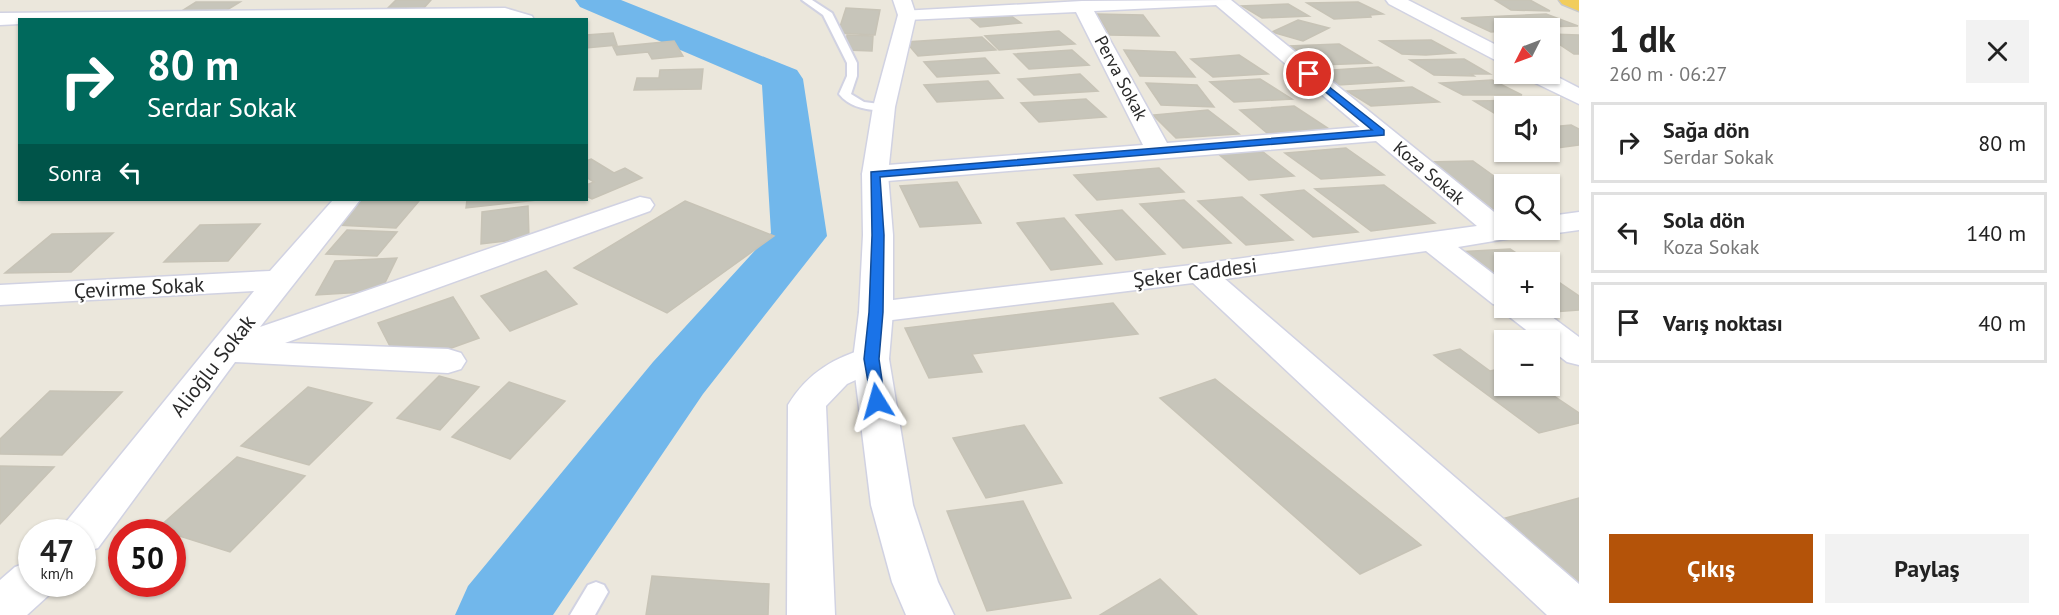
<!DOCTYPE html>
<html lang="tr">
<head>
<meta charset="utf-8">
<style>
	:root { --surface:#fff; --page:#f2f2f2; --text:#222; --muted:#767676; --line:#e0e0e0; --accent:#b45309 }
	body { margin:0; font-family:"PT Sans",sans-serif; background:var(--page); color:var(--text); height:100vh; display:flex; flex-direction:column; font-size:22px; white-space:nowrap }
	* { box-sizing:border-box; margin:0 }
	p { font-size:20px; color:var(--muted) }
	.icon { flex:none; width:33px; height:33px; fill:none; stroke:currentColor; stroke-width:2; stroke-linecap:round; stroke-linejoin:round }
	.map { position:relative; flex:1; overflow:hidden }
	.details { display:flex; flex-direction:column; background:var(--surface); width:480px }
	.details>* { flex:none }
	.banner { position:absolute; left:18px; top:18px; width:570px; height:183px; border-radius:0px; box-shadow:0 2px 4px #0004; background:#00695c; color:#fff; overflow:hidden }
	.needle { width:39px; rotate:228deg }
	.controls { position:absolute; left:1494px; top:18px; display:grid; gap:12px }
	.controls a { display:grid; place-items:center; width:66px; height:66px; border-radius:0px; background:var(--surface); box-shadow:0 2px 4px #0004; font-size:30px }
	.speed { position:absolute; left:18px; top:519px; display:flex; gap:12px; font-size:30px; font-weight:700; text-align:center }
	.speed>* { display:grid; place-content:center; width:78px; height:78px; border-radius:50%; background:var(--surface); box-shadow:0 2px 4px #0004; line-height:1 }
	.speed small { font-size:15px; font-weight:400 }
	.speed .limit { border:9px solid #d22; background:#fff; color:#111 }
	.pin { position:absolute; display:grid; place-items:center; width:51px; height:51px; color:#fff; margin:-26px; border:3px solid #fff; border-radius:50%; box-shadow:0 2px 6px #0007 }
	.me { position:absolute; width:66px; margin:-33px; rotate:352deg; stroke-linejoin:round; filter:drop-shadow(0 0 4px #0008) }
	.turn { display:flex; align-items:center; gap:21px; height:126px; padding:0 30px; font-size:27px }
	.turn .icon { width:78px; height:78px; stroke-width:2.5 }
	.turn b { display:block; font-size:42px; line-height:51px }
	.then { display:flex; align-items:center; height:57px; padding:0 30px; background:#0003; gap:12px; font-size:22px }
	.round { display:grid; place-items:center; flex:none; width:63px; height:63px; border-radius:0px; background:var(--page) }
	.head { display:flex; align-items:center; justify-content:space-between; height:102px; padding:0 30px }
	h1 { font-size:36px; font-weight:700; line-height:45px }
	.primary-button { display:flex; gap:12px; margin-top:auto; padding:12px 30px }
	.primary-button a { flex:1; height:69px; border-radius:0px; background:var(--accent); color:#fff; font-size:24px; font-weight:700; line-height:69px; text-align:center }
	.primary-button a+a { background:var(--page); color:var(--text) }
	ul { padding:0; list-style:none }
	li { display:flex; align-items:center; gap:18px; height:81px; margin:0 12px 9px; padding:0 18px; border:3px solid var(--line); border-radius:0px }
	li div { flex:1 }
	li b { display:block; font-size:22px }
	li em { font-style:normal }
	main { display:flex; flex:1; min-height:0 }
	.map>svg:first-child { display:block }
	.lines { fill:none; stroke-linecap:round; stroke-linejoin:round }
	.river { fill:#71b7eb; fill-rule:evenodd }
	.building { fill:#c7c5ba; stroke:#c7c3b6; stroke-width:1.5 }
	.service-casing { stroke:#d1d2e2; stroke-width:4 }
	.minor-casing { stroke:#d1d2e2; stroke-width:3 }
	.secondary-casing { stroke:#d1d2e2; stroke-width:3 }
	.trunk-casing { stroke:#c8c8c8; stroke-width:3 }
	.service { fill:#fff; fill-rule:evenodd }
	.minor { fill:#fff; fill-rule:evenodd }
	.secondary { fill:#fff; fill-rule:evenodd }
	.trunk { fill:#f2cd5c; fill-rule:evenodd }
	.route { fill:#1a73e8; stroke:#114b97; stroke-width:1.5 }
	.labels { text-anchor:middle; stroke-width:4.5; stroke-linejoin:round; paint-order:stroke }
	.far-street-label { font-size:18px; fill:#2a2a2a; stroke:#fff }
	.street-label { font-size:21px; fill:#2a2a2a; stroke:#fff }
</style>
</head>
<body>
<main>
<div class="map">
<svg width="1579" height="615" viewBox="0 0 1579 615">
	<rect width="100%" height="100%" fill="#ebe7dc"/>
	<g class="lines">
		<polygon class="river" points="575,0 621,0 797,70 803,79 827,236 703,394 553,615 455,615 468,586 653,362 771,233 762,85 580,7"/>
	</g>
	<g class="building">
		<polygon points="396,0 431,0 423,9 386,10"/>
		<polygon points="1495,0 1530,0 1550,11 1511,10"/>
		<polygon points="196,2 240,2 222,13 177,14"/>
		<polygon points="1358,2 1383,14 1370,15 1371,17 1334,19 1307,3"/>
		<polygon points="1288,4 1309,16 1262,18 1242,6"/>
		<polygon points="846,8 880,10 875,35 838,33"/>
		<polygon points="1097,14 1143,15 1159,36 1110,35"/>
		<polygon points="1546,14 1578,26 1504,28 1504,31 1491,32 1461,18"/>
		<polygon points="1010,15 1021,23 980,27 970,18"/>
		<polygon points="1298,20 1329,28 1303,41 1272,32"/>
		<polygon points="1059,31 1075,44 999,50 985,36"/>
		<polygon points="613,33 617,45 586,48 586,35"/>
		<polygon points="1550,34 1579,35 1579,54 1574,54 1550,38"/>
		<polygon points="847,35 873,36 872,51 846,50"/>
		<polygon points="982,37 996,50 918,56 906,42"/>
		<polygon points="1431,40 1455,53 1426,55 1402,54 1380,41"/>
		<polygon points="674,41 683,56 652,59 648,52 617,55 613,47"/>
		<polygon points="1339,44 1371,63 1320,65 1290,46"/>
		<polygon points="1072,50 1089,65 1029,69 1014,54"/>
		<polygon points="1124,50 1175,52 1195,77 1140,76"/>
		<polygon points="1239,55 1268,74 1213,77 1191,59"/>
		<polygon points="985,58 999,73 937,77 924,62"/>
		<polygon points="1464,59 1490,74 1471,74 1474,76 1434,75 1410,60"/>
		<polygon points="1378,67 1403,81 1338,85 1316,71"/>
		<polygon points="703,69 701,89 634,90 637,78 659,78 660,70"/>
		<polygon points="1080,74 1098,91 1034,95 1018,79"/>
		<polygon points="1260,79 1292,99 1234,102 1210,82"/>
		<polygon points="1492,80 1522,95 1463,95 1440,83"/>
		<polygon points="988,81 1003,98 937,102 924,85"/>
		<polygon points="1146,83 1197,85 1214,107 1161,105"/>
		<polygon points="1412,87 1439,102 1371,106 1347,91"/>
		<polygon points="1086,99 1106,117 1039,122 1021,103"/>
		<polygon points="1534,100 1545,106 1504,106 1504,119 1474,101"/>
		<polygon points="1294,106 1329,129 1267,133 1240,110"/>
		<polygon points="1208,110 1239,134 1176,138 1153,115"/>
		<polygon points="1571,125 1579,129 1579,145 1550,149 1550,127"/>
		<polygon points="1258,148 1294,176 1249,180 1215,151"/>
		<polygon points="1346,148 1384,175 1321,179 1285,153"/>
		<polygon points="591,159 614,173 625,168 642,178 592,199 586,196 586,185 594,182 586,177 586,161"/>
		<polygon points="1473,161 1505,184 1504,209 1489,209 1427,162"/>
		<polygon points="1159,168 1184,192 1097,200 1074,175"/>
		<polygon points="957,182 981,223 920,227 900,186"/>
		<polygon points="1384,185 1435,223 1371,231 1315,189"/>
		<polygon points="1304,190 1358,232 1313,237 1261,195"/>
		<polygon points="1242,197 1293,240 1246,245 1198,201"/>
		<polygon points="362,200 383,200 419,201 396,228 337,225"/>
		<polygon points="467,200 537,200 466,208"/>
		<polygon points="1184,200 1231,243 1183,248 1140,204"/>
		<polygon points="685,201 774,236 667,313 574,268"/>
		<polygon points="528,206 529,238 481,244 482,212"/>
		<polygon points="1122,210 1165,254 1116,260 1076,215"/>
		<polygon points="1064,218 1102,264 1051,270 1017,223"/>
		<polygon points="260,224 228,261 164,262 200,225"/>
		<polygon points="347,230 397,232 377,256 326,254"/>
		<polygon points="113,233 71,272 5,273 52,234"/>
		<polygon points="1510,249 1530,262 1504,262 1504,287 1457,252"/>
		<polygon points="397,258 381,291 316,295 335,261"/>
		<polygon points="546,271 577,304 510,331 481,296"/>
		<polygon points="1550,276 1579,296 1579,310 1539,313 1532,308 1550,308"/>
		<polygon points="453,297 479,338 432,355 394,354 378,323"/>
		<polygon points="1113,303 1138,334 972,354 982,372 929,378 905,328"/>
		<polygon points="1460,349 1490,371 1504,368 1504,386 1539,386 1579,413 1579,423 1539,433 1434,355"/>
		<polygon points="439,376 479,387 440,430 397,418"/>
		<polygon points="1215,379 1421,545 1360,574 1160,398"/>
		<polygon points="509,382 565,401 510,459 452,437"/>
		<polygon points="308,387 372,403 309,465 241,446"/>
		<polygon points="50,391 122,392 62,455 0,454 0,439"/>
		<polygon points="1024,425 1062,483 986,498 953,438"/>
		<polygon points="237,457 305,476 230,552 157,529"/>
		<polygon points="0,466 54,467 0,524"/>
		<polygon points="1579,498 1579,590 1498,520"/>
		<polygon points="1023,501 1071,598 987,611 947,511"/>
		<polygon points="652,576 769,584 768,615 646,615"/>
		<polygon points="1160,579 1197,615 1100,615"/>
	</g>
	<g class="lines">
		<g class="service-casing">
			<g id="service">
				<path d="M802,0h10l20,13 25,50v13l-6,18 13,8 24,3v4c-17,3 -38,-1 -49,-15l8,-18v-13l-24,-48z"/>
				<polygon points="596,582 604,585 608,592 595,615 570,615 588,585"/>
			</g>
		</g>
		<g class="minor-casing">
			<g id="minor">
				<path d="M1231,0l273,220v10h25l-5,6 -66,11 46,35v26h36l39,29v28l-12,-3 -17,-13v-9h-11l-32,-25 -4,-8 -10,-3 -67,-53 -201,28 354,305v31h-32l-354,-332 -317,39 -12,-3 -5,-7 5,-7 12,-3 324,-38 277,-38 -101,-85 -501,41 -9,-2 -4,-6 4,-6 9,-2 268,-21 -67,-133 -169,8 -6,-1 -3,-4 3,-4 181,-10zM1216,5l144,122 -193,16 -73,-132z"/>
				<polygon points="1386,0 1408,0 1504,49 1504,63 1497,61 1389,4"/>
				<polygon points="505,8 532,16 534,20 20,20 20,24 0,25 0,13"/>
				<polygon points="1550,73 1579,88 1579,104 1527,79 1524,74"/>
				<polygon points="640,197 650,199 654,205 650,211 285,343 448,349 461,353 466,361 461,369 448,373 235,362 98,548 82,553 82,532 61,532 66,522 254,291 0,305 0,285 270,271 333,200 360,200 260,327"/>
				<polygon points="1579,212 1579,230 1550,234 1539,230 1550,230 1550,216"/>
				<path d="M871,347l13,4 5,8 -5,8 -37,17 -21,22 9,209h-48l1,-210c20,-33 47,-48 83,-58z"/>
				<polygon points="32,561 32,584 54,584 49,595 27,615 0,615 0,580 15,567"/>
			</g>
		</g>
		<g class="secondary-casing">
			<polygon id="secondary" points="893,0 911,0 916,15 895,107 888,174 893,235 893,312 889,359 913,505 938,582 954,615 906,615 892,582 871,505 853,359 859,312 863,235 862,174 873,107 898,15"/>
		</g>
		<g class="trunk-casing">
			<polygon id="trunk" points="1559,0 1579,0 1579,11 1562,4"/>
		</g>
		<use href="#service" class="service"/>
		<use href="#minor" class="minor"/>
		<use href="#secondary" class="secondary"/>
		<use href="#trunk" class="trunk"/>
	</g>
	<polygon class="route" points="1309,71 1384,130 1384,135 880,177 884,235 883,312 879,359 885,401 883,405 872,405 864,359 869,312 872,235 871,172 1372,130 1306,76 1305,74"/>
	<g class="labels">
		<g class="far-street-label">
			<text transform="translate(1121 78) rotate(62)" y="6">Perva Sokak</text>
			<text transform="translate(1429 173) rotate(40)" y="6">Koza Sokak</text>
		</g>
		<g class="street-label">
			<text transform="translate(1195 273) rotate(-7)" y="7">Şeker Caddesi</text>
			<text transform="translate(139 288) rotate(-3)" y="7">Çevirme Sokak</text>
			<text transform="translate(213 366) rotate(-52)" y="7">Alioğlu Sokak</text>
		</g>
	</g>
</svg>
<div class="controls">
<a><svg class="needle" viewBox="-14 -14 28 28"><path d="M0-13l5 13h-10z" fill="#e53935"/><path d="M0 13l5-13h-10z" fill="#767676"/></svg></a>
<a><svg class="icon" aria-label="sound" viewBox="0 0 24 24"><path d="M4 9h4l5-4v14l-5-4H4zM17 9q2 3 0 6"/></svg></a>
<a><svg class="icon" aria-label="search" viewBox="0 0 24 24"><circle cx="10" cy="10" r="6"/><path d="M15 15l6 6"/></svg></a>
<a>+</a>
<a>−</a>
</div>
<div class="speed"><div>47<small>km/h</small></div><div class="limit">50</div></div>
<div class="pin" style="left:1309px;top:74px;background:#d93025"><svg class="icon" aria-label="arrive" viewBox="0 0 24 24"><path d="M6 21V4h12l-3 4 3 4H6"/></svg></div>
<svg class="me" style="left:877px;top:401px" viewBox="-20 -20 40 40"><path d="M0-17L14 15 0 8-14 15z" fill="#1a73e8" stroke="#fff" stroke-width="4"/></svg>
<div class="banner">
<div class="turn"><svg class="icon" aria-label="right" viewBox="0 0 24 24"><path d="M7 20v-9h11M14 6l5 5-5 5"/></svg><div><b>80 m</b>Serdar Sokak</div></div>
<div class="then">Sonra<svg class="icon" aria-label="left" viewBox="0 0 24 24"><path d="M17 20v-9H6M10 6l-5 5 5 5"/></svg></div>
</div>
</div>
<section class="details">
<div class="head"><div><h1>1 dk</h1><p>260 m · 06:27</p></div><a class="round"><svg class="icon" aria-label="close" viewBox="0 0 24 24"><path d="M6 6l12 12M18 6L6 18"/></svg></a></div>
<ul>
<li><svg class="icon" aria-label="right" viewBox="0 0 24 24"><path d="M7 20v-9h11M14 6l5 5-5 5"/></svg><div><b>Sağa dön</b><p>Serdar Sokak</p></div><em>80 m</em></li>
<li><svg class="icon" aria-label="left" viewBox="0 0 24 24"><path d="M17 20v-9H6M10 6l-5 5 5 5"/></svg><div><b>Sola dön</b><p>Koza Sokak</p></div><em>140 m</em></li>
<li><svg class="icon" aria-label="arrive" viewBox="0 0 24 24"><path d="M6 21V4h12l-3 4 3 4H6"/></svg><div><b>Varış noktası</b></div><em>40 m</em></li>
</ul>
<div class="primary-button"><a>Çıkış</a><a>Paylaş</a></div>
</section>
</main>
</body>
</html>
